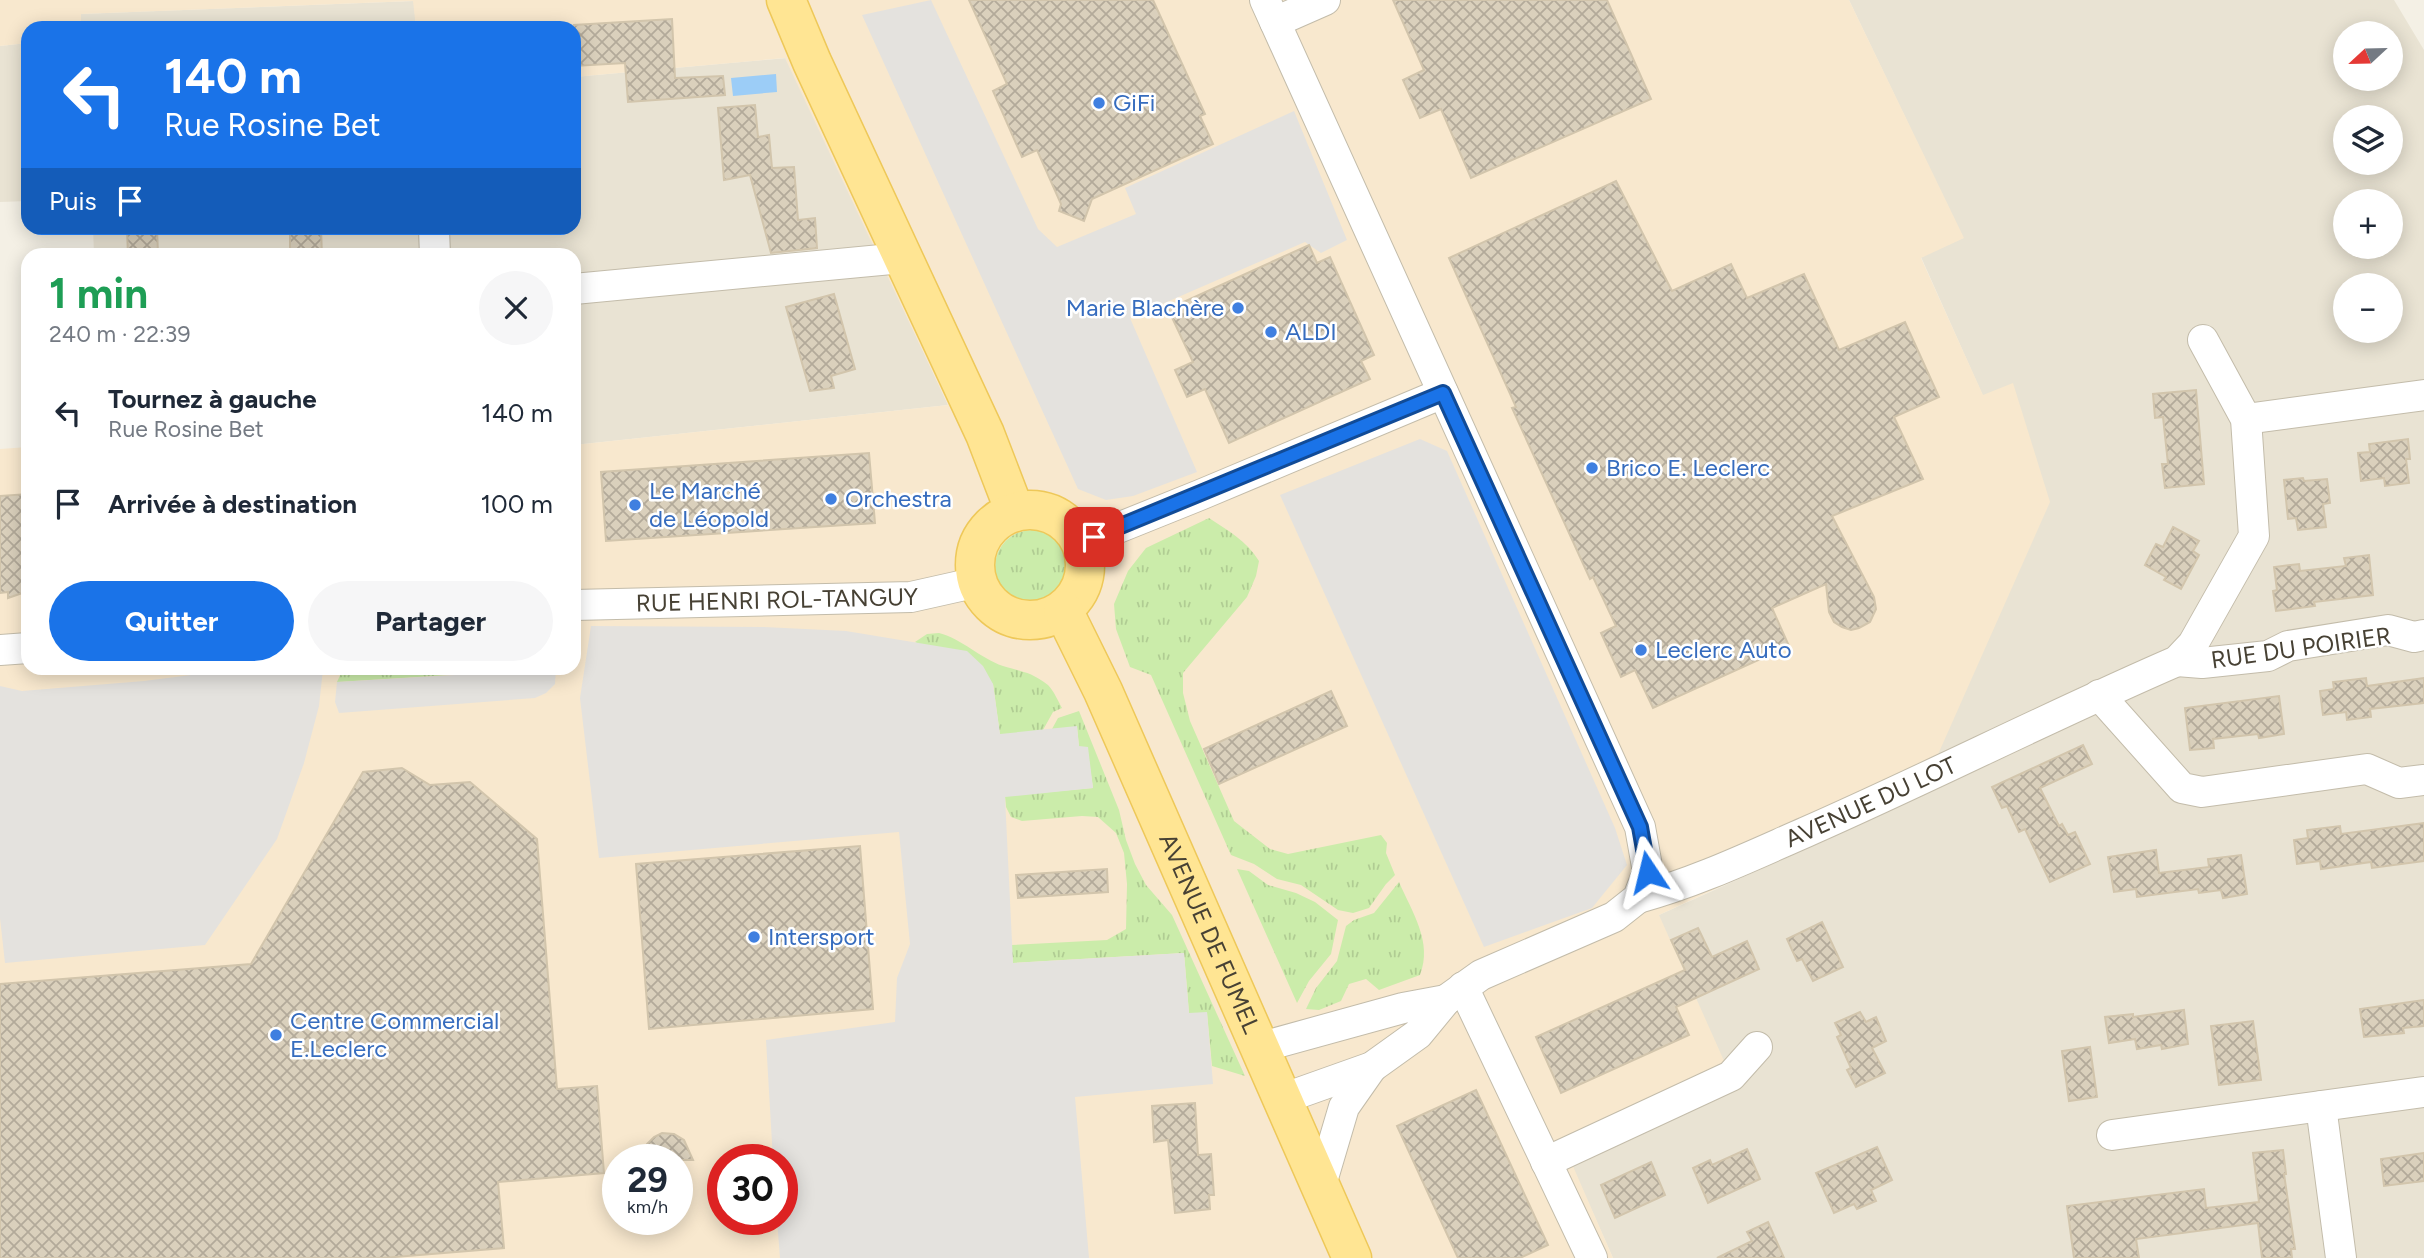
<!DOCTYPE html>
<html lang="fr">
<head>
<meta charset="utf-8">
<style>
	:root { --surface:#fff; --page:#f6f6f7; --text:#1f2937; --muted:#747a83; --accent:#1a73e8 }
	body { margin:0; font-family:Figtree,sans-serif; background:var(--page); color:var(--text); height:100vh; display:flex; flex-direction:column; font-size:26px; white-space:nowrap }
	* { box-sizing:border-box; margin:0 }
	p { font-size:23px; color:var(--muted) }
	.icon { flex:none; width:38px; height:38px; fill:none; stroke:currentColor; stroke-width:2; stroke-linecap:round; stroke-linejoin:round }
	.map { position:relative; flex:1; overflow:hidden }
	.sheet { position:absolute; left:21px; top:248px; width:560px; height:427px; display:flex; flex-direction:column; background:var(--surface); border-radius:21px; box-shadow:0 4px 18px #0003 }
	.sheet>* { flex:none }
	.top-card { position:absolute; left:21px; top:21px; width:560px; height:214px; border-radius:21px; box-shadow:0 4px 18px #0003; background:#1a73e8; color:#fff; overflow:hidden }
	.needle { width:46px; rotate:248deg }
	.tools { position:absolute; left:2333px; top:21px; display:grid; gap:14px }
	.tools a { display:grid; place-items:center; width:70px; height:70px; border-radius:50%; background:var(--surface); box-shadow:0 4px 18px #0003; font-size:35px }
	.speed { position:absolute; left:602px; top:1144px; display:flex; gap:14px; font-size:35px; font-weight:700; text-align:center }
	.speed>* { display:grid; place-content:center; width:91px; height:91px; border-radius:50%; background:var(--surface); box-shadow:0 4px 18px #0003; line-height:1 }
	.speed small { font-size:18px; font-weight:400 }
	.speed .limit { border:10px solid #d22; background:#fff; color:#111 }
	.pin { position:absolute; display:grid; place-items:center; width:60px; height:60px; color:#fff; margin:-30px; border-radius:14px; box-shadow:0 4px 10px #0006 }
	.me { position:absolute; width:77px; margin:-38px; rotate:350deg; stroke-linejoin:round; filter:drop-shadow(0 0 5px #0008) }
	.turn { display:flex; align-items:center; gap:24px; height:147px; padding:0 28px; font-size:32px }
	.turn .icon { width:91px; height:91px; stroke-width:2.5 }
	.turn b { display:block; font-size:49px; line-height:60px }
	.then { display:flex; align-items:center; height:66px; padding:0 28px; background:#0003; gap:14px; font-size:26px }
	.round { display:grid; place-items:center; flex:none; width:74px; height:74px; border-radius:37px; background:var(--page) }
	.head { display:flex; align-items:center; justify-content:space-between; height:119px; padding:0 28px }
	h1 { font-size:42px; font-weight:700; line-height:52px; color:#1e9e55 }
	.primary-button { display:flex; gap:14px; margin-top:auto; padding:14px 28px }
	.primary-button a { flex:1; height:80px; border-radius:42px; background:var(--accent); color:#fff; font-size:28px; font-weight:700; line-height:80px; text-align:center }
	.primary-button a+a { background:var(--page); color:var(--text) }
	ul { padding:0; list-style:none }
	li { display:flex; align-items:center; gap:21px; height:91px; padding:0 28px }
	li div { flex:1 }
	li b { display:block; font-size:26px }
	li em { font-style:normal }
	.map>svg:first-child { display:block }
	.residential { fill:#e9e3d3; fill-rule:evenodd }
	.commercial { fill:#f8e8ce; fill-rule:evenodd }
	.grass { fill:url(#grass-tufts) }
	.parking { fill:#e4e2de }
	.water { fill:#9ccdf7 }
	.building { fill:url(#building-cross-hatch); stroke:#d2c5ac; stroke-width:2 }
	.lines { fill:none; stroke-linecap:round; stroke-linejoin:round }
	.minor-casing { stroke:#c3bcaa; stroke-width:32 }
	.major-casing { stroke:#eec859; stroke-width:41 }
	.minor { stroke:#fff; stroke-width:30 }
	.major { stroke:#ffe593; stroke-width:38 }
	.route-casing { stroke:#114b97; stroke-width:18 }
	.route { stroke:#1a73e8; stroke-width:12 }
	.shop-dot { fill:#3f7fe0; stroke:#fff; stroke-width:2.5 }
	.labels { text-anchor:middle; stroke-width:5; stroke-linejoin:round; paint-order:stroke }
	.shop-label { font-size:24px; fill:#366cbe; stroke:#fff; text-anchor:start }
	.street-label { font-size:24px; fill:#474134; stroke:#fff }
</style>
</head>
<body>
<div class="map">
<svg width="2424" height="1258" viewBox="0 0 2424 1258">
	<defs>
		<pattern id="grass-tufts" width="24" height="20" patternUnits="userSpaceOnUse" patternTransform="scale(1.75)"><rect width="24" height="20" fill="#cbecaa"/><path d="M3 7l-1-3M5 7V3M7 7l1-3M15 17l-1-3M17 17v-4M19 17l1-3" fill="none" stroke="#b0cc93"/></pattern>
		<pattern id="building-cross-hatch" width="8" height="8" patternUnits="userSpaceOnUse" patternTransform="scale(1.75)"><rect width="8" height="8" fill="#dad0bc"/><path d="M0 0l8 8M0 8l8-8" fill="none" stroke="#b3aa9a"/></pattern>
	</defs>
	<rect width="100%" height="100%" fill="#f4f0e5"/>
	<g class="residential">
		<path d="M1849,0h545l30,50v1208h-811l-52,-117 98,-226 171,-77 183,-454 -30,12 -62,-139 42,-19zM2345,33h45v46h-45zM2345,117h45v46h-45zM2345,201h45v46h-45zM2345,285h45v46h-45z"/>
		<polygon points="414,1 416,28 81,28 80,14"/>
		<polygon points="28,43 28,201 0,202 0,46"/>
		<polygon points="787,58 948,405 574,445 574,256 94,255 93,228 574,228 574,77"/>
	</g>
	<path class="commercial" d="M0,0h1849l115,238 -43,20 62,137 30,-12 37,119 -130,293 -261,120 66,148 -163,78 51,117h-1613v-809l28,-2v221h546v-223l374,-40 -163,-347 -211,19v-49h-158l-3,-27 -332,13v14h-53v15l-28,3zM618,1160h59v60h-59zM723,1160h59v60h-59z"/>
	<g class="grass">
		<path d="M1209,518c18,12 38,23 50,43l-3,15 -9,21 -64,76v20l7,28 44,100 36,28 18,5 93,-19 6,8 -1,10 9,22 -9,9 -17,24 -16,5 -15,-3 -37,-25 -24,-6 -23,-15 -23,-9 -80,-180 -21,-8 -14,-38 -2,-25 14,-33 18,-23z"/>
		<circle cx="1032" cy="567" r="37"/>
		<path d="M939,633c23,6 41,25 64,33 19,6 27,5 45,19 6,6 10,16 14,23l-9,4 -10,18 -43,5 -7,-51 -78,-42 12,-8z"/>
		<polygon points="343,669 546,669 337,682"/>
		<polygon points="1079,711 1119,810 1126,840 1135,864 1146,885 1172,915 1245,1076 1212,1066 1207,1013 1189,1013 1184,953 1013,963 1011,945 1107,940 1126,929 1127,884 1124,853 1116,833 1098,817 1082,816 1022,821 1011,817 1006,807 1005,796 1093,788 1087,747 1079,747 1077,727 1052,729 1058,718"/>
		<polygon points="1237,869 1249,871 1268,885 1296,893 1315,902 1338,920 1331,954 1309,981 1297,1003"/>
		<path d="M1399,882c13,30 34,60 21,93l-41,15 -13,-11 -17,5 -8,17 -22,9 -13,-1 10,-21 21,-27 9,-35 8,-6 20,-7z"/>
	</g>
	<g class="parking">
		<polygon points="931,0 1038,229 1057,247 1136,214 1125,188 1294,111 1347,240 1321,253 1305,242 1130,318 1197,472 1133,496 1106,500 1078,489 862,15"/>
		<polygon points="1420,439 1447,451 1615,828 1627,865 1592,908 1484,947 1280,495"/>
		<polygon points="591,626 764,627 846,631 967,651 983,666 993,684 1000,734 1077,726 1079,746 1088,747 1093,788 1005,797 1013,963 1184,953 1189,1013 1207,1012 1213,1084 1075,1097 1089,1258 780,1258 777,1220 782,1220 782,1160 773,1160 766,1040 895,1022 897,978 910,944 899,832 599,858 580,698"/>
		<polygon points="246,668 323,669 319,706 304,763 277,839 205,945 5,963 0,918 0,686 22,691 144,681"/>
		<polygon points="556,669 555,684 546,693 535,698 339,713 335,702 337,682"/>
	</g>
	<polygon class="water" points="776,74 777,92 733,96 731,78"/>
	<g class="building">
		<polygon points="969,0 1153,0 1205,114 1200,116 1213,144 1092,199 1084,221 1059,211 1061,204 1037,150 1022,157 993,91 1007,84"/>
		<polygon points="1393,0 1607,0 1651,99 1471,178 1441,109 1420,118 1403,80 1424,70"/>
		<polygon points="672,19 675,78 723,76 725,95 628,102 625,63 574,66 574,25"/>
		<polygon points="755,105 758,137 769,135 772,168 794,167 798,220 815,218 817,248 771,253 750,175 724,180 718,108"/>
		<polygon points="1616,181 1672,291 1731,264 1747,298 1804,274 1839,350 1905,322 1939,397 1894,417 1923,479 1832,516 1874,597 1876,609 1870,622 1859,628 1851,630 1842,627 1834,622 1829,612 1826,584 1772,608 1789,646 1653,708 1635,670 1621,677 1601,633 1616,626 1593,577 1590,579 1512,408 1516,407 1449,258"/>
		<polygon points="127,228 157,228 158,254 128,256"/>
		<polygon points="290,228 321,228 322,256 290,256"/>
		<polygon points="1309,245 1317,263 1330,257 1374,355 1361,361 1370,379 1229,443 1205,389 1187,397 1175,370 1193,362 1168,309"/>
		<polygon points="834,294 855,369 831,376 834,388 810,391 786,307"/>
		<polygon points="2196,390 2204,484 2165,488 2162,464 2168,464 2163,417 2155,418 2153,394"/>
		<polygon points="2408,439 2410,459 2406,459 2409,483 2385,486 2384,478 2361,481 2358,453 2370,452 2369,444"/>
		<polygon points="869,453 875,523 606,541 601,472"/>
		<polygon points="2303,478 2304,481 2327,479 2330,503 2323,504 2326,527 2298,530 2296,518 2288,519 2284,480"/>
		<polygon points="28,494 28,591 8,598 8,592 0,593 0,496"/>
		<polygon points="2173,527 2199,541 2193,551 2199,555 2181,589 2164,580 2166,577 2145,565 2156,544 2163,547"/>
		<polygon points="2369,555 2373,595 2314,602 2315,606 2276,611 2273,591 2277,590 2274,567 2299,564 2300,571 2346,566 2344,558"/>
		<polygon points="2366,678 2367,686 2424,678 2424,703 2370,709 2371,717 2347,720 2346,712 2323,715 2320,691 2334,689 2333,682"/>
		<polygon points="1331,691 1347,726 1219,784 1204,749"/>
		<polygon points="2279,696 2284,734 2259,738 2258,734 2213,739 2214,748 2190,750 2185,708"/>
		<polygon points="2083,745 2092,764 2040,788 2059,826 2062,824 2068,835 2075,832 2090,864 2050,882 2025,829 2019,832 2007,806 2002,808 1992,787"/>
		<polygon points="402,768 430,785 470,782 537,839 557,1089 597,1086 604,1173 498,1182 504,1248 383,1258 0,1258 0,984 251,964 363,772"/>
		<polygon points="2424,823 2424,861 2372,868 2371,862 2321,869 2320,861 2297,864 2294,840 2308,838 2307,830 2340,826 2341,834"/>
		<polygon points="860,846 873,1009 649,1029 636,864"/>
		<polygon points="2156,850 2159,873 2209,867 2208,859 2241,855 2247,894 2223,898 2221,890 2199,893 2198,889 2137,897 2136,889 2114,892 2108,857"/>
		<polygon points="1107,869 1108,892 1018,898 1016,875"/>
		<polygon points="1822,922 1843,967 1813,981 1802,959 1797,961 1787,939"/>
		<polygon points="1698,928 1712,957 1747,941 1759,969 1676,1007 1689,1035 1561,1093 1536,1037 1685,970 1671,940"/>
		<polygon points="2424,1000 2424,1026 2403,1028 2404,1033 2364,1037 2360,1009"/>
		<polygon points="2184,1010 2188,1044 2162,1049 2161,1045 2137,1049 2135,1039 2109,1043 2105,1017 2133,1014 2133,1017"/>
		<polygon points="1860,1012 1866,1022 1876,1017 1886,1041 1872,1048 1885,1073 1856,1087 1847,1070 1851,1068 1837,1037 1841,1035 1835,1023"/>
		<polygon points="2253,1021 2261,1080 2219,1085 2211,1026"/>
		<polygon points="2090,1047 2097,1097 2069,1101 2062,1051"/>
		<polygon points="1476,1090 1548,1245 1520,1258 1458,1258 1397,1126"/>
		<polygon points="1195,1103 1198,1155 1211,1154 1214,1195 1209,1195 1210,1209 1175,1213 1168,1140 1154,1142 1152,1106"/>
		<polygon points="662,1133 674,1134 684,1140 693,1160 642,1160 647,1144 654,1137"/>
		<polygon points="1877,1147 1892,1180 1871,1190 1876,1201 1857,1209 1854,1204 1834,1213 1816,1173"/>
		<polygon points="1747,1149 1760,1179 1708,1203 1693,1168 1710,1160 1712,1165"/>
		<polygon points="2283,1150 2286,1174 2284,1174 2295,1249 2291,1249 2292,1258 2262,1258 2258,1223 2136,1239 2139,1258 2074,1258 2067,1206 2204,1189 2206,1208 2259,1202 2253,1153"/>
		<polygon points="2424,1153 2424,1181 2384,1186 2381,1159"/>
		<polygon points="1651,1162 1665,1195 1615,1218 1601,1185"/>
		<polygon points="1768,1222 1784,1258 1717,1258 1752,1241 1747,1232"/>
	</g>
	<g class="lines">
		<g class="minor-casing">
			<g id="minor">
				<polyline points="1265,0 1640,827 1648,872 1638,898 1614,917 1481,975 1446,1000"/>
				<polyline points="1275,22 1325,0"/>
				<polyline points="434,228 435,256"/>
				<polyline points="574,289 902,258"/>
				<polyline points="2246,419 2424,395"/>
				<polyline points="1079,541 1108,532 1200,495 1443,393"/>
				<path id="s1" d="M574,605l337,-8 67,-15"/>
				<polyline points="0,650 28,648"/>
				<polyline points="2177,661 2202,663 2268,656 2288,646 2388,630 2414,637 2424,635"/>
				<polyline points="2099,695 2182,788 2202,792 2367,769 2399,783 2424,780"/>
				<path id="s2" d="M1638,898c59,-16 113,-42 168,-66 125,-55 246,-117 371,-171l16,-17 61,-108 -8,-117 -43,-79"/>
				<polyline points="1463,987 1592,1258"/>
				<polyline points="1258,1048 1403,1008 1446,1000 1418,1034 1372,1067 1282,1099"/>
				<polyline points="2321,1106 2341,1258"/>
				<polyline points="2112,1135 2423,1092"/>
				<polyline points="1546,1162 1731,1076 1757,1047"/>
				<polyline points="1320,1188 1344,1107 1372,1067"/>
			</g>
		</g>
		<g class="major-casing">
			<g id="major">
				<polyline points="786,0 812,62 985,434 1015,512"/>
				<circle cx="1030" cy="565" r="55"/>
				<path id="s3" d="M1063,610l40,81 249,567"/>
			</g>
		</g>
		<use href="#minor" class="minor"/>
		<use href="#major" class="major"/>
	</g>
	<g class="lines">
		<g class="route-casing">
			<polyline id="route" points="1094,537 1443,393 1640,827 1648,872"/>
		</g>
		<use href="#route" class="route"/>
	</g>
	<g class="shop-dot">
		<circle cx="1099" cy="103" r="7"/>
		<circle cx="1238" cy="308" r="7"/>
		<circle cx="1271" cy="332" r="7"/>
		<circle cx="1592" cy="468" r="7"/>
		<circle cx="831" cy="499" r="7"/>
		<circle cx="635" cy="505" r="7"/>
		<circle cx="1641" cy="650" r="7"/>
		<circle cx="754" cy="937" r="7"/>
		<circle cx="276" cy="1035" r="7"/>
	</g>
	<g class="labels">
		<g class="shop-label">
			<text x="1113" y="111">GiFi</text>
			<text x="1224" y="316" text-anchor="end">Marie Blachère</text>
			<text x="1285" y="340">ALDI</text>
			<text x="1606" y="476">Brico E. Leclerc</text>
			<text x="649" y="499">Le Marché<tspan x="649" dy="28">de Léopold</tspan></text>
			<text x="845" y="507">Orchestra</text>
			<text x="1655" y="658">Leclerc Auto</text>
			<text x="768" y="945">Intersport</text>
			<text x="290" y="1029">Centre Commercial<tspan x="290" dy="28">E.Leclerc</tspan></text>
		</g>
		<g class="street-label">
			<text dy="8" stroke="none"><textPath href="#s1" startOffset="203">RUE HENRI ROL-TANGUY</textPath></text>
			<text transform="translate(2301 648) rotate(-8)" y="8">RUE DU POIRIER</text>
			<text dy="8" stroke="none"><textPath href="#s2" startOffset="252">AVENUE DU LOT</textPath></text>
			<text dy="8" stroke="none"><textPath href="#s3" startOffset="355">AVENUE DE FUMEL</textPath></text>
		</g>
	</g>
</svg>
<div class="tools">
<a><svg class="needle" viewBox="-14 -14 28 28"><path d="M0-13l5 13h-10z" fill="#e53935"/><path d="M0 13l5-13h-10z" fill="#747a83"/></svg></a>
<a><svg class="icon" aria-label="layers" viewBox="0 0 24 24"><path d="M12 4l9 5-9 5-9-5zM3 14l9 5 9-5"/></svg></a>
<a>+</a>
<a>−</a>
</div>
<div class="speed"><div>29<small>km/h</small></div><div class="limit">30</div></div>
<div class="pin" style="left:1094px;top:537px;background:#d93025"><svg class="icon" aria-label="arrive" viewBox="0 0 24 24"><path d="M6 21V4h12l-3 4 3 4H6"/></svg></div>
<svg class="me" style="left:1648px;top:872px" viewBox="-20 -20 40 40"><path d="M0-17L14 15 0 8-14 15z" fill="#1a73e8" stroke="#fff" stroke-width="4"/></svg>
<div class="top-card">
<div class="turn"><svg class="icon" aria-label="left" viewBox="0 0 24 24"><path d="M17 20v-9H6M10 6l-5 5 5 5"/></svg><div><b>140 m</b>Rue Rosine Bet</div></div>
<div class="then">Puis<svg class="icon" aria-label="arrive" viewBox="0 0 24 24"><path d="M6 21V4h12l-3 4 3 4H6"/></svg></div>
</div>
<section class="sheet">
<div class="head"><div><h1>1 min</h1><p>240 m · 22:39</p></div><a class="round"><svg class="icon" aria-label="close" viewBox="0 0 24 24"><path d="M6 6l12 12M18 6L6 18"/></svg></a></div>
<ul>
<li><svg class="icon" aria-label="left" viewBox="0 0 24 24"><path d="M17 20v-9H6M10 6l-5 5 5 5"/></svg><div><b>Tournez à gauche</b><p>Rue Rosine Bet</p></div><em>140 m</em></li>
<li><svg class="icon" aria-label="arrive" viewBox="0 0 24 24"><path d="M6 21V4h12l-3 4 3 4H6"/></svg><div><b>Arrivée à destination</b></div><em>100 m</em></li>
</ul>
<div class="primary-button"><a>Quitter</a><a>Partager</a></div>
</section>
</div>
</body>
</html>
